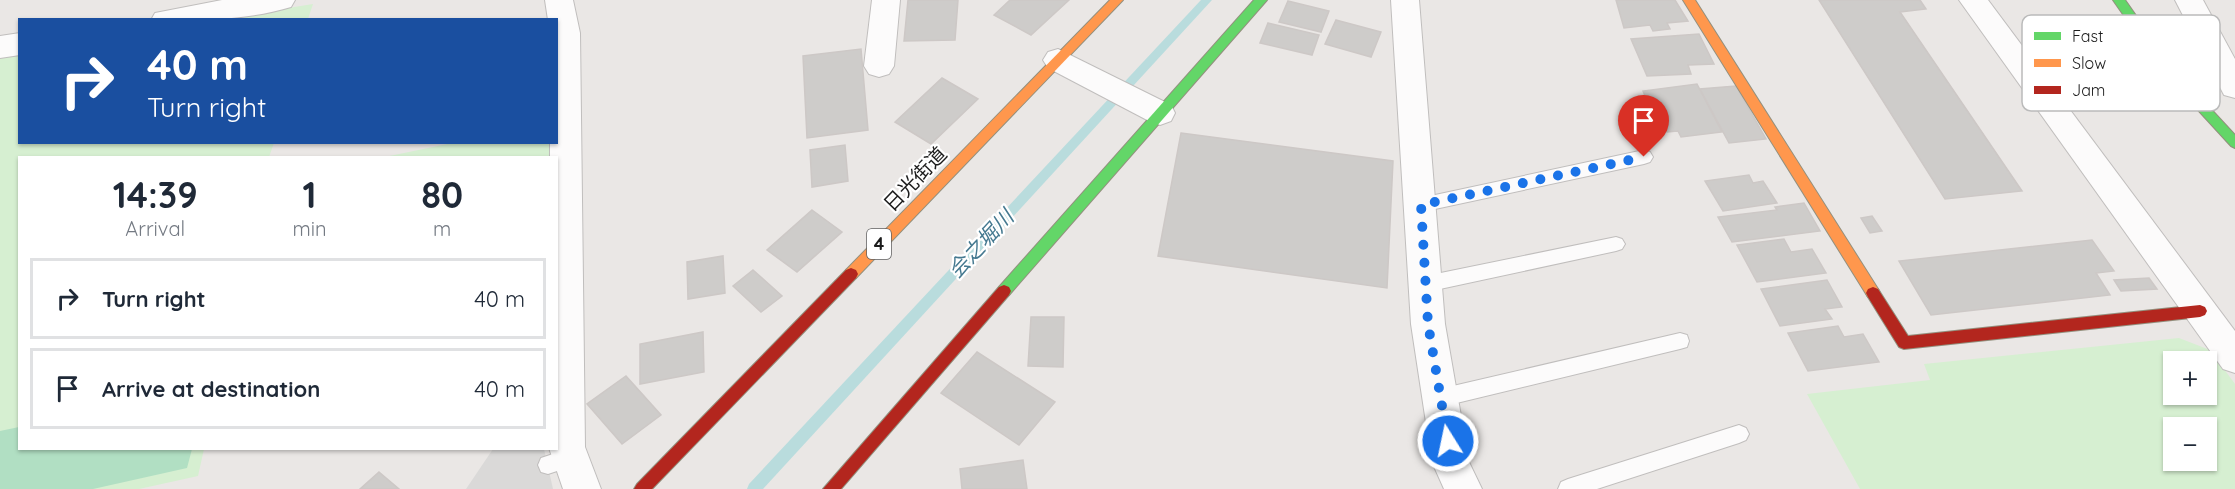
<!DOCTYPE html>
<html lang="en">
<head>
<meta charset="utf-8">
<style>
	:root { --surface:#fff; --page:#f2f2f3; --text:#1f2937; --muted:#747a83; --line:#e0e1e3 }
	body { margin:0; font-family:Quicksand,"Noto Sans JP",sans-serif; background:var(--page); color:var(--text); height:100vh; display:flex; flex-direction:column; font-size:22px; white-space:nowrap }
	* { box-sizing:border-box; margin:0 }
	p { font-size:20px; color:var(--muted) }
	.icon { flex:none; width:33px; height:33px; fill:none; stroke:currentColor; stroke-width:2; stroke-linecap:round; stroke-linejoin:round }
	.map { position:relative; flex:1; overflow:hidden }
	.panel { position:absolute; left:18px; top:156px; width:540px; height:294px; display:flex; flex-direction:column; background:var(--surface); border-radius:0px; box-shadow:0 2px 4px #0004 }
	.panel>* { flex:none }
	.guide { position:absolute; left:18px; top:18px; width:540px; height:126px; border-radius:0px; box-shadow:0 2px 4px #0004; background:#1a4fa0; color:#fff; overflow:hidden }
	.buttons { position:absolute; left:2163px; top:351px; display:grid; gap:12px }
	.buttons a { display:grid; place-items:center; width:54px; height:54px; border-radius:0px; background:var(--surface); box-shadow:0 2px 4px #0004; font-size:30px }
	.pin { position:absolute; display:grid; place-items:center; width:51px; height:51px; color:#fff; margin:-62px -26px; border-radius:50% 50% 50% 0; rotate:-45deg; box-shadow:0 0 6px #0007 }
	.pin .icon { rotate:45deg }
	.me { position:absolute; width:66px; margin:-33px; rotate:350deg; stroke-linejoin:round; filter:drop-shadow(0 0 4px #0008) }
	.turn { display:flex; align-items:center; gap:21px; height:126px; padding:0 30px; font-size:27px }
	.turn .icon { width:78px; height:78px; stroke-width:2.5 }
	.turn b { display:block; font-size:42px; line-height:51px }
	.eta { display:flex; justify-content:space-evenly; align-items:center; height:102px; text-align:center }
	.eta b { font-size:36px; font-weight:700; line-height:42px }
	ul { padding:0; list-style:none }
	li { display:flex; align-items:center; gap:18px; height:81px; margin:0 12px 9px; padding:0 18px; border:3px solid var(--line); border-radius:0px }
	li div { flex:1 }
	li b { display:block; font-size:22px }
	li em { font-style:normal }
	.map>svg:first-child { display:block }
	.park { fill:#d6efd1; fill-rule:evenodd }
	.pitch { fill:#b1dfc3 }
	.parking { fill:#dad9d8 }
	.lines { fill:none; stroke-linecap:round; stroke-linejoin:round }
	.stream { fill:#b9dcdd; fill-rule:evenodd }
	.building { fill:#ceccca; stroke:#cdc8c6; stroke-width:1.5 }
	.lane-casing { stroke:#c0bebd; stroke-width:2 }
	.street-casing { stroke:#c0bebd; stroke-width:2 }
	.fast-casing { stroke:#93907e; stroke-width:2 }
	.slow-casing { stroke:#93907e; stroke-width:2 }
	.jam-casing { stroke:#93907e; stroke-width:2 }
	.lane { fill:#fcfbfb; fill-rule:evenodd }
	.street { fill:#fcfbfb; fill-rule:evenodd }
	.fast { fill:#63d668; fill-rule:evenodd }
	.slow { fill:#ff974d; fill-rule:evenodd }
	.jam { fill:#b3261e; fill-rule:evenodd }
	.route { stroke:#1a73e8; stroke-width:10; stroke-dasharray:0 18 }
	.labels { text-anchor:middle; stroke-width:4.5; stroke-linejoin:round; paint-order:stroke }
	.shield { fill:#fff; stroke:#606060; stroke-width:1.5 }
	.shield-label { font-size:18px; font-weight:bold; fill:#1c1c1c }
	.street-label { font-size:20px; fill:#1c1c1c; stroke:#fff }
	.water-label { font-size:21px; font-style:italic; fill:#457990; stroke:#fff }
	.key { fill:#fff; stroke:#bbb; stroke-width:1.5 }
	.key-label { font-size:16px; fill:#1c1c1c }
</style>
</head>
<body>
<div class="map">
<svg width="2235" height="489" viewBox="0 0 2235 489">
	<rect width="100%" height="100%" fill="#eae7e5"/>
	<g class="park">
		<polygon points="313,4 308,19 219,19"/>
		<polygon points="19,53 20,142 274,143 269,157 20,158 20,448 204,449 198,476 139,489 0,489 0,56"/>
		<polygon points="452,143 552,143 552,157 380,158"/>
		<path d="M2179,338l31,12 25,34v105h-375l-53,-95 123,-14 -6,-16zM2174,362h32v32h-32zM2174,428h32v32h-32z"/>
	</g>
	<polygon class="pitch" points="19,427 20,448 192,449 187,468 93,489 0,489 0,431"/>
	<polygon class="parking" points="493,449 544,449 553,489 466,489"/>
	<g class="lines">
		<polygon class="stream" points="1201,0 1212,0 763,489 747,489 749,484"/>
	</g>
	<g class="building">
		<polygon points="908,0 958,0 955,40 904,41"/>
		<polygon points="1010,0 1069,0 1031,35 994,15"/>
		<polygon points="1616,0 1675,0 1688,21 1667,23 1670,29 1653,31 1650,25 1624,28"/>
		<polygon points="1819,0 1920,0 1926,9 1900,12 2022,191 1945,199"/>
		<polygon points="1288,1 1329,11 1321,32 1279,22"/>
		<polygon points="1336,20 1381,32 1371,57 1325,44"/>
		<polygon points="1268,23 1319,35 1312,55 1260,43"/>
		<polygon points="1699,34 1714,64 1688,65 1691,74 1647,76 1631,39"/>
		<polygon points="861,49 868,130 807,138 803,56"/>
		<polygon points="942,78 978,99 931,144 895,122"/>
		<polygon points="1697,84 1722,132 1681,137 1678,131 1667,132 1664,126 1659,127 1643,91"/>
		<polygon points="1736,86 1766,139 1729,143 1700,89"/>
		<polygon points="1181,133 1393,161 1387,288 1158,256"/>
		<polygon points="845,145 848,181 812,187 810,150"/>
		<polygon points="1749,175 1753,183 1763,181 1777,203 1723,211 1705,181"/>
		<polygon points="1804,203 1820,231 1732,242 1718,217 1777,210 1775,207"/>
		<polygon points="812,210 842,232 797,272 767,250"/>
		<polygon points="1872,216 1882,231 1870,233 1861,218"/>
		<polygon points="1784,239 1791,252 1812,249 1826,273 1757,282 1737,245"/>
		<polygon points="2092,240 2114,271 2096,273 2110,295 1931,315 1899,261"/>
		<polygon points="723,256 725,293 688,299 687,262"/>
		<polygon points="753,270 782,296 761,312 733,286"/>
		<polygon points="2149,278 2157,289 2121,291 2114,280"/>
		<polygon points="1827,280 1842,307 1825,309 1832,319 1780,326 1761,289"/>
		<polygon points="1031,317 1064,317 1063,367 1028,366"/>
		<polygon points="1838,326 1844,337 1863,334 1879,362 1808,371 1788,333"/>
		<polygon points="703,332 704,372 640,384 640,344"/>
		<polygon points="977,352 1055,402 1019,445 941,393"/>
		<polygon points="626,376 661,415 622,444 587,404"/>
		<polygon points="1023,460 1027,489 962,489 960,469"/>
		<polygon points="379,472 399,489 360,489"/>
	</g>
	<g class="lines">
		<g class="lane-casing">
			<g id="lane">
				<polygon points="1644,150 1650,152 1653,157 1650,162 1644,164 1421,212 1415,210 1412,205 1415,200 1421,198"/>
				<polygon points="1616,237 1622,239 1625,244 1622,249 1616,251 1426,292 1419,289 1417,284 1419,279 1426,276"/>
				<polygon points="1680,333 1687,335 1689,341 1687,347 1680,349 1440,407 1433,404 1430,398 1433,392 1440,389"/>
				<polygon points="1739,425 1746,428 1749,434 1746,440 1739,443 1597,489 1558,489 1561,482 1568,479"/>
				<polygon points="571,448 578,450 581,457 578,464 548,474 541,472 538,465 541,458"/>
			</g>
		</g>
		<g class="street-casing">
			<g id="street">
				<path d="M222,0h73l-4,7c-46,14 -93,13 -140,13l4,-7z"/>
				<polygon points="545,0 573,0 580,33 585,447 601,489 563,489 549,448 556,448 556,158 550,158 550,142 556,142 556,20 548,20"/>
				<polygon points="872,0 900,0 894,66 889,74 879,77 869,74 864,66"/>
				<polygon points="1391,0 1419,0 1445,324 1469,462 1482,489 1444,489 1432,462 1411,324"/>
				<polygon points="1959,0 1988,0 2235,331 2235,373 2223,369"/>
				<polygon points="2175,0 2203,0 2235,59 2235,98 2224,95"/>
				<polygon points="20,33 20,55 0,58 0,36"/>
				<polygon points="1058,49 1171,105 1175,113 1171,121 1160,125 1149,121 1048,68 1043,60 1048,52"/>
			</g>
		</g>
		<g class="fast-casing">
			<g id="fast">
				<polygon points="1254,0 1267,0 1009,295 1004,297 999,295 997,291 999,287"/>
				<polygon points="2113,0 2125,0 2172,67 2235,135 2235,148 2231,146 2164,73"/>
			</g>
		</g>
		<g class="slow-casing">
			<g id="slow">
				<polygon points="1110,0 1123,0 856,278 846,278 844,274 846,270"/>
				<polygon points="1683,0 1695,0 1878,289 1880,293 1878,297 1873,299 1868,297"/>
			</g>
		</g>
		<g class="jam-casing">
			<g id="jam">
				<polygon points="851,268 856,270 858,274 856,278 652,489 634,489 637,484 846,270"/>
				<polygon points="1004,285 1009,287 1011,291 1009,295 841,489 823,489 999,287"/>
				<polygon points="1873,287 1878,289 1908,336 2200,305 2205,307 2207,311 2205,315 2200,317 1904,349 1899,347 1868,297 1866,293 1868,289"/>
			</g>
		</g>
		<use href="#lane" class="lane"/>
		<use href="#street" class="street"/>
		<use href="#fast" class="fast"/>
		<use href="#slow" class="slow"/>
		<use href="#jam" class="jam"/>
	</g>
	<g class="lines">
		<polyline class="route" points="1448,441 1428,324 1421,205 1644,157"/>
	</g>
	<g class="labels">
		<rect class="shield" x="867" y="229" width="24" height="30" rx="4.5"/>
		<g class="shield-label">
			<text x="879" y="250">4</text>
		</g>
		<g class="street-label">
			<text transform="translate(915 179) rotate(-46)" y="7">日光街道</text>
		</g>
		<g class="water-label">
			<text transform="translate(981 244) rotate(-47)" y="7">会之堀川</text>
		</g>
	</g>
	<rect x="2022" y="15" width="198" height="96" rx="9" class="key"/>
	<rect x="2034" y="32" width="27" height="8" fill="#63d668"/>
	<rect x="2034" y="59" width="27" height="8" fill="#ff974d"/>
	<rect x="2034" y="86" width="27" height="8" fill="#b3261e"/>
	<g class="key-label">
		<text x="2072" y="42">Fast</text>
		<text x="2072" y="69">Slow</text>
		<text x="2072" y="96">Jam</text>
	</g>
</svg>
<div class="buttons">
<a>+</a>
<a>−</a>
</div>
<div class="pin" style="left:1644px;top:157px;background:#d93025"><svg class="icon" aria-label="arrive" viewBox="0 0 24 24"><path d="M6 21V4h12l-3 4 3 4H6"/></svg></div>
<svg class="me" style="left:1448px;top:441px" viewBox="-20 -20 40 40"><circle r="17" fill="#1a73e8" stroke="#fff" stroke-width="3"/><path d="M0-11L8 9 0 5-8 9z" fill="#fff"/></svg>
<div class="guide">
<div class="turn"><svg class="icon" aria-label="right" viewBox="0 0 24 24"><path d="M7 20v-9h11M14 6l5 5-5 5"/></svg><div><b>40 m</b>Turn right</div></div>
</div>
<section class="panel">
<div class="eta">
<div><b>14:39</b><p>Arrival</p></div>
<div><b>1</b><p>min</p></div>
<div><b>80</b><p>m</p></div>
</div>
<ul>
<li><svg class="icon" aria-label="right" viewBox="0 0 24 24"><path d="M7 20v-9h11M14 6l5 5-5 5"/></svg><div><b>Turn right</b></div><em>40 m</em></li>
<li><svg class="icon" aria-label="arrive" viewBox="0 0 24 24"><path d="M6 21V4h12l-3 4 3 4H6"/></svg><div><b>Arrive at destination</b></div><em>40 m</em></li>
</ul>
</section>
</div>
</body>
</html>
